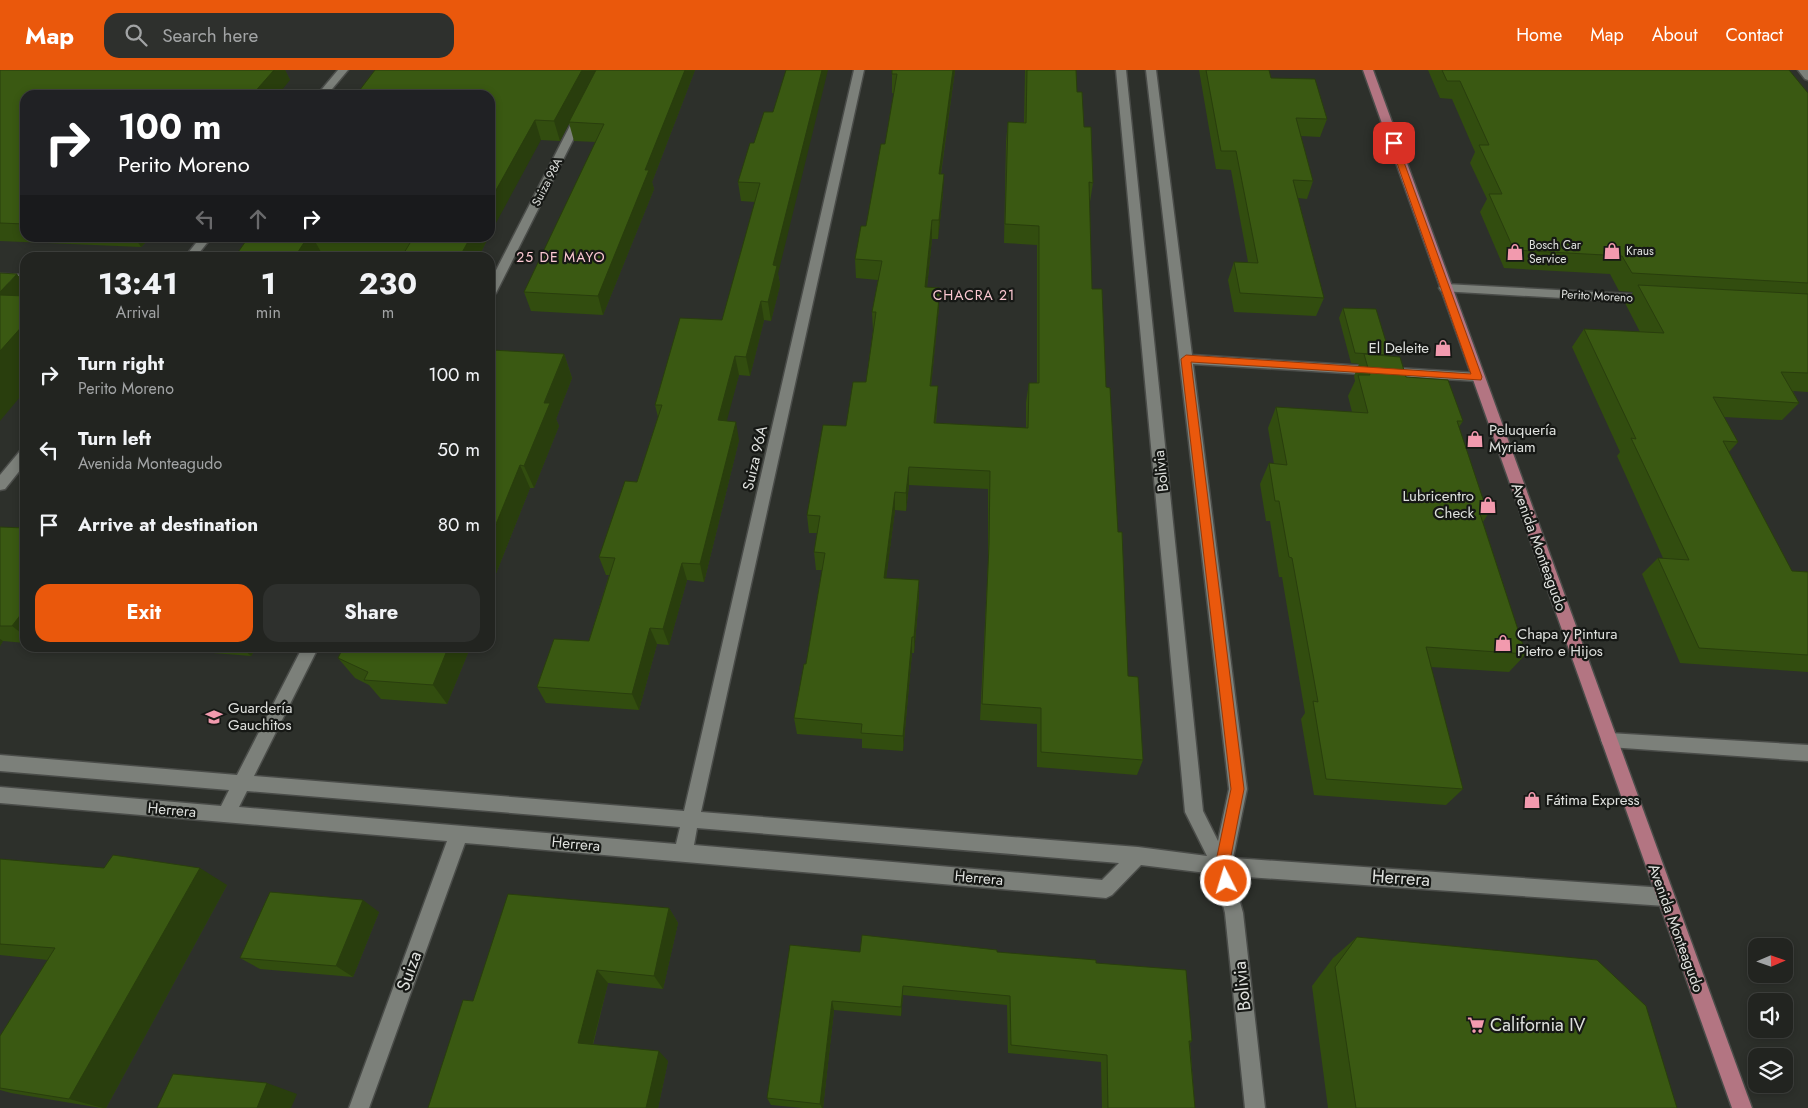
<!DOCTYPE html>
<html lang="en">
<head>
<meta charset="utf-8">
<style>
	:root { --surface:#222420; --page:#2e302d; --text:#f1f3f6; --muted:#a2a4a5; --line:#3f413e; --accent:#ea580c }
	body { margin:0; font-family:Jost,sans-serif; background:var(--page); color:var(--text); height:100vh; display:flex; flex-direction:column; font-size:19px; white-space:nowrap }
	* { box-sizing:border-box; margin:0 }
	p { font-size:16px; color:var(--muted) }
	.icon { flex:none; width:28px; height:28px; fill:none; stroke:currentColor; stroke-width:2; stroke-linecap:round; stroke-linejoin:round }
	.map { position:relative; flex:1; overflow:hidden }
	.sheet { position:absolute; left:20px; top:182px; width:475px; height:400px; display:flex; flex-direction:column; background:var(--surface); border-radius:15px; box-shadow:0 2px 8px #0003,0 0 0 1px var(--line) }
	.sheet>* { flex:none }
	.guide { position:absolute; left:20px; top:20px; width:475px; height:152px; border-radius:15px; box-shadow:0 2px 8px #0003,0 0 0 1px var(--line); background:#202124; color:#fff; overflow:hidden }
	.needle { width:32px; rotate:88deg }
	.fabs { position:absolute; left:1748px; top:868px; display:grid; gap:10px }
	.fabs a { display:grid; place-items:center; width:45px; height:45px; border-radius:10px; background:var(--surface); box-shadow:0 2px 8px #0003,0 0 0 1px var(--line); font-size:25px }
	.pin { position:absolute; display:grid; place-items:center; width:42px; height:42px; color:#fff; margin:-21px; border-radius:10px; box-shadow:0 2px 8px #0006 }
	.me { position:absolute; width:55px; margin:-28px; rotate:355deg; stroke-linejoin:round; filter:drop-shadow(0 0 4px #0008) }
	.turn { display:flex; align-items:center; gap:18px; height:105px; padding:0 15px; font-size:22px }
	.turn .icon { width:65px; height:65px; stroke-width:2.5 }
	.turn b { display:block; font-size:35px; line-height:42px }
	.lanes { display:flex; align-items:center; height:48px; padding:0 15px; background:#0003; justify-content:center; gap:25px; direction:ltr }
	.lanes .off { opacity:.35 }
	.eta { display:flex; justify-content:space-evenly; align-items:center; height:85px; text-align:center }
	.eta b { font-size:30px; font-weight:700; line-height:35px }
	.cta { display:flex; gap:10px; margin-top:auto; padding:10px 15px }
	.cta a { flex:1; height:58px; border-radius:15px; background:var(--accent); color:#fff; font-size:20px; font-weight:700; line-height:58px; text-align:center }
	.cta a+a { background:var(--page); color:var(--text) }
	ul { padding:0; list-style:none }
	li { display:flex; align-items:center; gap:15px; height:75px; padding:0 15px }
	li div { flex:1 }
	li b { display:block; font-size:19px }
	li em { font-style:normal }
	header { display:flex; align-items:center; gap:30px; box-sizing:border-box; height:70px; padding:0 25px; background:var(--accent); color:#fff }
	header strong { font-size:24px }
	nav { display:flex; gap:28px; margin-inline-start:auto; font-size:18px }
	.search { width:350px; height:45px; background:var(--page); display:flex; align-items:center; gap:12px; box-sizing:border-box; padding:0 18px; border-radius:15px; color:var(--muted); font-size:19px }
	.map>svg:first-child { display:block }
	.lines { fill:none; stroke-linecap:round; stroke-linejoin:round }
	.minor-casing { stroke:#4a4c49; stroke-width:3 }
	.major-casing { stroke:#4a4c49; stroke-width:3 }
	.minor { fill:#7c807a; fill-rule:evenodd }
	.major { fill:#b37582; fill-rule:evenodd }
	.wall { fill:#324d0f }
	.shaded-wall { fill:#293e0d }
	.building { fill:#3a5912; stroke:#293e0d }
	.route { fill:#ea580c; stroke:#983908 }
	.labels { text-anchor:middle; stroke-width:4.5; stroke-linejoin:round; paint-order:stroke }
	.far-street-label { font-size:12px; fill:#dfe1de; stroke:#161815 }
	.far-poi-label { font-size:12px; fill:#dfe1de; stroke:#161815; text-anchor:start }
	.far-neighbourhood-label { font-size:14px; letter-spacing:1px; fill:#fcc8d2; stroke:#161815 }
	.poi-label { font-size:15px; fill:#dfe1de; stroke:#161815; text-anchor:start }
	.street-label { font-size:15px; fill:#dfe1de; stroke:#161815 }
	.near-street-label { font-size:18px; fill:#dfe1de; stroke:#161815 }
	.near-poi-label { font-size:18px; fill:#dfe1de; stroke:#161815; text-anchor:start }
</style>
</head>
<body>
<header>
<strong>Map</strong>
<div class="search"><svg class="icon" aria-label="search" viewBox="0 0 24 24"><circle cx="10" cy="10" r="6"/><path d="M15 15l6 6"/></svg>Search here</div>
<nav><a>Home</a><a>Map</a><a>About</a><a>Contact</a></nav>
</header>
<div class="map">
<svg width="1808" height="1038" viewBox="0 0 1808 1038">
	<rect width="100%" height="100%" fill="#2d302b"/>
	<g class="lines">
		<g class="minor-casing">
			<g id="minor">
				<polygon points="338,0 348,0 327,25 317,25"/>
				<path d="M854,0h10l-163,742 437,35 69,9 -22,-44 -69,-742h10l77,741 15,30 11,-52 -83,-719h10l36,285 285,18 6,4 -6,4 -284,-17 54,425 -14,69 432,30 6,3 3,6 -3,6 -6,3 -432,-30 10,37 22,195h-20l-20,-195 -10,-39 -74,-9 -29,30 -6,3 -641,-55 -96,265h-20l98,-267 -447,-38v-16l221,19 8,-16 -229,-19v-16l237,20 65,-127h16l-64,128 430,35zM247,721l433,36 -4,17 -437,-37zM697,758l422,35 -17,17 -408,-35z"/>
				<polygon points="1798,0 1808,0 1808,10 1805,9"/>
				<polygon points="581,41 586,44 496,223 490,227 490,212 576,44"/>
				<polygon points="200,168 211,168 195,188 184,188"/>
				<polygon points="0,204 25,205 25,213 0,212"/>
				<polygon points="1445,214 1649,225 1655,229 1649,233 1441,221 1439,218 1441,215"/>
				<polygon points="25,380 25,394 5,419 0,420 0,405 20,381"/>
				<polygon points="1609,663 1808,675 1808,691 1609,677 1603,675 1601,670 1603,665"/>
			</g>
		</g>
		<g class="major-casing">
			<polygon id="major" points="1363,0 1373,0 1752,1038 1732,1038"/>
		</g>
		<use href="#minor" class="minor"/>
		<use href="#major" class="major"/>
	</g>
	<g class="wall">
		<polygon points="0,0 285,0 290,10 25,25 25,168 150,168 141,177 0,171"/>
		<polygon points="375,0 695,0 652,112 654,119 603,245 531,241 524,222 596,72 574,71 569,53 560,71 541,70"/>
		<polygon points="892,0 955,0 941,104 943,123 938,169 932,169 927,217 939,237 931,316 937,335 936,353 1026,358 1026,332 1029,313 1037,313 1037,175 1004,173 1006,71 1008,52 1024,53 1025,0 1076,0 1077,22 1093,113 1090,132 1089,132 1092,219 1106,317 1128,606 1143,690 1137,705 1037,697 1037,654 980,650 988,493 988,419 909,415 906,441 895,440 886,508 919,510 919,528 914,583 912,583 903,681 862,678 862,669 797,664 794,648 806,594 822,500 816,500 814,482 817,463 809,463 807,445 866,312 873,261 872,242 878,210 856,208 855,189 866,156 885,74 894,23 892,23"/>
		<polygon points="1199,0 1269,0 1271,8 1327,49 1320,67 1301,66 1313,111 1307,129 1298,128 1324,228 1316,246 1234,242 1228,210 1234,192 1248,192 1231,100 1216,99"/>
		<polygon points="1428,0 1789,0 1808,23 1808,322 1793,321 1799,333 1782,350 1724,347 1738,372 1729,382 1792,501 1808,502 1808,602 1680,593 1642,504 1658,488 1663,488 1617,386 1620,382 1572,277 1584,259 1640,262 1625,233 1633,222 1619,221 1610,204 1504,198 1480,142 1487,129 1470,93 1475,82 1452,29 1440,28"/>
		<polygon points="754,73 778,204 780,215 771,251 764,250 750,306 739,305 726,351 739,370 704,512 687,510 669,575 657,574 639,640 546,633 537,617 589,571 609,505 606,505 599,487 637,412 658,347 655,335 722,250 755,132 741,131 738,112"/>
		<polygon points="248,168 488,168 478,188 401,188 402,186 321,182 317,188 234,188"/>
		<polygon points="1343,238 1390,286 1406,307 1463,351 1459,357 1488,444 1483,452 1526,584 1509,602 1431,597 1463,719 1446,735 1314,725 1301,649 1305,643 1282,507 1279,507 1270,451 1266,451 1260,414 1269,393 1274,394 1268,358 1276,337 1352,342 1348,326 1355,311 1354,306 1359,294 1351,293 1339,248"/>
		<polygon points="490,283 564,284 572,308 556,349 559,356 534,418 530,418 493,511 495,515 490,528"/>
		<polygon points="0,457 25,458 25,573 3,571 0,576"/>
		<polygon points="184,578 256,578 251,586 188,581"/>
		<polygon points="470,578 447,634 381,629 369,615 355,608 338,588"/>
		<polygon points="0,789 227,815 106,1038 101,1038 11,1023 0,1020 0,966 48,890 0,885"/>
		<polygon points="669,838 678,853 663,919 608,913 593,975 668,991 658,1038 428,1038 473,931"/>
		<polygon points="379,842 353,907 260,899 240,888"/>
		<polygon points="1357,867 1677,1038 1328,1038 1312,916 1333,888"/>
		<polygon points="860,882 997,882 1096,893 1192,971 1190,973 1195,1038 1102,1038 1101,992 1008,983 1007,935 903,925 901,946 834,940 823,1038 803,1038 771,1035 767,1028"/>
	</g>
	<g class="shaded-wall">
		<polygon points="274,0 285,0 290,10 278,25 252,25"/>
		<polygon points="582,0 597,0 560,71 554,51"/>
		<polygon points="685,0 695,0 652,112 654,119 603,245 598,226 645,100"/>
		<polygon points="822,0 828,0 778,204 780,215 771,251 768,232 773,195"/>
		<polygon points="953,0 955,0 938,123 939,104"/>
		<polygon points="535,50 541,70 490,164 490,131"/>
		<polygon points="944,104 943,123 938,169 939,150"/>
		<polygon points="932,150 932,169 925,236 925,217"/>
		<polygon points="135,168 150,168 141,177"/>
		<polygon points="307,168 313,168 321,182 317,188 294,188"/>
		<polygon points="470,168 488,168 478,188 459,188"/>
		<polygon points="17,204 25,213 25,321 0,351 0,222"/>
		<polygon points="940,218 939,237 929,335 930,316"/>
		<polygon points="761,231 764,250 750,306 746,287"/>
		<polygon points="564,284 572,308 556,349 559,356 534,418 524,396 544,333"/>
		<polygon points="735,286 739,305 722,369 718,350"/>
		<polygon points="938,316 937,335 934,371 934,353"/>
		<polygon points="736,352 739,370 704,512 700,494"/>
		<polygon points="520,395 530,418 493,511 495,515 490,528 490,469"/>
		<polygon points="909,397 909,415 906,441 906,423"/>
		<polygon points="895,422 895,440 884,525 884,508"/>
		<polygon points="682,493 687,510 669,575 663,559"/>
		<polygon points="919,510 919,528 914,583 914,567"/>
		<polygon points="25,539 25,566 12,556"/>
		<polygon points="650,558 657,574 639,640 632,624"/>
		<polygon points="912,567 912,583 903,681 903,666"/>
		<polygon points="0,569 3,571 0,576"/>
		<polygon points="242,578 256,578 251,586"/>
		<polygon points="448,578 470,578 447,634 433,615"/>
		<polygon points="200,798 227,815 106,1038 103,1038 69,1029"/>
		<polygon points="363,830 379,842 353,907 336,896"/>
		<polygon points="669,838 678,853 663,919 654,906"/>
		<polygon points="597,900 608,913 590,984 578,973"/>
		<polygon points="903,916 903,925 901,946 901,937"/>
		<polygon points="832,931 834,940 823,1038 822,1038 820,1034"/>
		<polygon points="659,981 668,991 658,1038 646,1038"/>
		<polygon points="267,1013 297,1024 291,1038 257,1038"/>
	</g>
	<g class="building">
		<polygon points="0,0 274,0 252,25 25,25 25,154 0,153"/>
		<polygon points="375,0 582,0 554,51 535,50 490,131 490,25 356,25"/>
		<polygon points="596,0 685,0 645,100 649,100 598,226 524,222 604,54 569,52"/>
		<polygon points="786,0 822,0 773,195 777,196 768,232 761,231 746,287 735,286 718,350 736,352 700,494 682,493 663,559 650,558 632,624 537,617 554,569 589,571 615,488 599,487 625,411 637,412 662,335 655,335 680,248 722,250 760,113 738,112 750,73 754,73 764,42 773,42"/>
		<polygon points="892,0 953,0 939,104 944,104 939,150 932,150 925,217 940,218 930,316 938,316 934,353 1028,358 1029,313 1039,313 1039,156 1005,154 1008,52 1026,53 1027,0 1076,0 1077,22 1082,22 1084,57 1091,57 1093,113 1089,112 1092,219 1102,219 1106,317 1110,318 1118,462 1122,462 1128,606 1138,607 1143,690 1041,682 1041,638 982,634 989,475 990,401 909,397 906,423 895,422 884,508 919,510 914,567 912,567 903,666 861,663 862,654 794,648 804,594 806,594 825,483 814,482 820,446 807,445 823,355 846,356 853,312 866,312 876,242 872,242 882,191 855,189 861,156 866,156 881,74 885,74 897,4 892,4"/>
		<polygon points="1206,0 1269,0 1271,8 1315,9 1327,49 1296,48 1313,111 1293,110 1324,228 1240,223 1234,192 1258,193 1236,81 1221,81"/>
		<polygon points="1442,0 1789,0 1808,23 1808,213 1632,203 1622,186 1514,180 1489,124 1502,124 1479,75 1489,75 1460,11 1447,11"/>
		<polygon points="248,168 307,168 294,188 234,188"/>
		<polygon points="413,168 470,168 459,188 401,188"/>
		<polygon points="0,203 17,204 0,222"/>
		<polygon points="1638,215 1808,224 1808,303 1781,302 1799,333 1713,327 1738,372 1723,371 1792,501 1808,502 1808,585 1699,578 1658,488 1689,490 1631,368 1636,369 1584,259 1664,263"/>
		<polygon points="0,225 25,226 25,253 0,281"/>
		<polygon points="1343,238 1376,239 1390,285 1355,283"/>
		<polygon points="491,280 564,284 544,333 550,333 524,396 520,395 490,469 490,283"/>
		<polygon points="1364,284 1400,287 1406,307 1448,310 1463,351 1457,351 1488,444 1480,444 1526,584 1426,577 1463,719 1326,709 1313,631 1318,632 1292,488 1289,487 1279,431 1275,431 1269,393 1287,395 1276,337 1368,343 1358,305 1370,305"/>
		<polygon points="0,457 25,458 25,539 12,556 0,556"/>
		<polygon points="343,578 448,578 433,615 364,610 368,602 338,588"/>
		<polygon points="113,785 200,798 69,1029 0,1018 0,966 55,878 0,874 0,789 104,798"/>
		<polygon points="270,822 363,830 336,896 240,888"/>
		<polygon points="508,824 669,838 654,906 597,900 578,973 659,981 646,1038 428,1038 463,930 473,931"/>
		<polygon points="862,865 997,880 997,882 1096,890 1096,893 1186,900 1192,971 1189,971 1195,1038 1108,1038 1107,985 1011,975 1010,926 903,916 901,937 832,931 820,1034 767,1028 790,875 860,882"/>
		<polygon points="1357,867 1597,890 1646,936 1677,1038 1356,1038 1335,897"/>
		<polygon points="173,1004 267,1013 257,1038 157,1038"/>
	</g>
	<polygon class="route" points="1394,70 1397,73 1482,307 1481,310 1191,292 1244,719 1229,796 1233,811 1231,816 1226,818 1221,816 1215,796 1231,719 1181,289 1186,285 1471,304 1390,73"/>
	<defs>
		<g id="shop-bare" transform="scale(1.35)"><path d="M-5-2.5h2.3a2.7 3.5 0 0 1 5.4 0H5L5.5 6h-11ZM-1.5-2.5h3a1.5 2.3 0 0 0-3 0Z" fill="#f29aae" stroke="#161815" stroke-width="2.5" paint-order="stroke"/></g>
		<g id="school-bare" transform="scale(1.35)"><path d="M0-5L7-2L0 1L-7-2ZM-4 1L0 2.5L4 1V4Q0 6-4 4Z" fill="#f29aae" stroke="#161815" stroke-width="2.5" paint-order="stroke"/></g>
		<g id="supermarket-bare" transform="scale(1.35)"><path d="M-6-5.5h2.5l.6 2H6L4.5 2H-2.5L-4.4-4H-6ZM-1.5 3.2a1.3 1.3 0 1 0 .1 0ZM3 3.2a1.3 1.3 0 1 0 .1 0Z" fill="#f29aae" stroke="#161815" stroke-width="2.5" paint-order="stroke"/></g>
	</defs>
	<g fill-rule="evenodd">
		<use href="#shop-bare" x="1612" y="181"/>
		<use href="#shop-bare" x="1515" y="182"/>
		<use href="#shop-bare" x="1443" y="278"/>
		<use href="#shop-bare" x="1475" y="369"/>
		<use href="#shop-bare" x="1488" y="435"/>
		<use href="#shop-bare" x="1503" y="573"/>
		<use href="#school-bare" x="214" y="647"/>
		<use href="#shop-bare" x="1532" y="730"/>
		<use href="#supermarket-bare" x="1476" y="955"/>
	</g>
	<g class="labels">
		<g class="far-street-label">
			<text transform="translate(547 112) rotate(-63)" y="4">Suiza 98A</text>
			<text transform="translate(1597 226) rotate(3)" y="4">Perito Moreno</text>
		</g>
		<g class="far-poi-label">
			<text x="1529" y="179">Bosch Car<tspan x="1529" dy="14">Service</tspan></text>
			<text x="1626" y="185">Kraus</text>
		</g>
		<g class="far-neighbourhood-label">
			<text x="561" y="192">25 DE MAYO</text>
			<text x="974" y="230">CHACRA 21</text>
		</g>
		<g class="poi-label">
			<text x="1429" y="283" text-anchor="end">El Deleite</text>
			<text x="1489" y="365">Peluquería<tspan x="1489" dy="17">Myriam</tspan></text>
			<text x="1474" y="431" text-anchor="end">Lubricentro<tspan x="1474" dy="17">Check</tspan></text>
			<text x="1517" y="569">Chapa y Pintura<tspan x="1517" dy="17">Pietro e Hijos</tspan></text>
			<text x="228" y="643">Guardería<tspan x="228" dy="17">Gauchitos</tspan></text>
			<text x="1546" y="735">Fátima Express</text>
		</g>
		<g class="street-label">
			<text transform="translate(755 388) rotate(-77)" y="5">Suiza 96A</text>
			<text transform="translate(1161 401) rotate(-96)" y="5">Bolivia</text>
			<text transform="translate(1539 477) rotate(70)" y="5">Avenida Monteagudo</text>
			<text transform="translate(172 740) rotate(5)" y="5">Herrera</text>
			<text transform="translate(576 774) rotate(5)" y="5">Herrera</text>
			<text transform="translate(979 808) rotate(5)" y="5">Herrera</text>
			<text transform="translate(1676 858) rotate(70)" y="5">Avenida Monteagudo</text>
		</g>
		<g class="near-street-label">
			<text transform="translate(1401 808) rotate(4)" y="6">Herrera</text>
			<text transform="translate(409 901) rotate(-70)" y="6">Suiza</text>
			<text transform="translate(1242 916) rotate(-96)" y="6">Bolivia</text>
		</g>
		<g class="near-poi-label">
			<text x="1490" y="961">California IV</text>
		</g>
	</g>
</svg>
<div class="fabs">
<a><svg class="needle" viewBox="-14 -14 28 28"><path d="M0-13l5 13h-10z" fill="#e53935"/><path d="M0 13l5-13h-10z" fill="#a2a4a5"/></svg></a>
<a><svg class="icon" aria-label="sound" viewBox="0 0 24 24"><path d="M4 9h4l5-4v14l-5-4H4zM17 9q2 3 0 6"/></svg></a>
<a><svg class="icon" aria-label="layers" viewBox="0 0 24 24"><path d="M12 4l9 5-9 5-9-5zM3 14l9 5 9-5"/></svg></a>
</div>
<div class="pin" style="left:1394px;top:73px;background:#d93025"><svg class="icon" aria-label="arrive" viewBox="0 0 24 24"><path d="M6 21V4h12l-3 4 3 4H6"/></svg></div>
<svg class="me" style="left:1226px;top:811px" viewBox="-20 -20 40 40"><circle r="17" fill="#ea580c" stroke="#fff" stroke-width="3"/><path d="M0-11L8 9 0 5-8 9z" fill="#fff"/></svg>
<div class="guide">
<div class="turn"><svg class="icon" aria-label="right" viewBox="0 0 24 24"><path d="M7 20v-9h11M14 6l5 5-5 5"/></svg><div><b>100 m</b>Perito Moreno</div></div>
<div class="lanes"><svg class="icon off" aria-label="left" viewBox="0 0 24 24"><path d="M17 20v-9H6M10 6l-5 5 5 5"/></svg><svg class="icon off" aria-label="ahead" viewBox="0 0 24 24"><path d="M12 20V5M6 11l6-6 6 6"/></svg><svg class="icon" aria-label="right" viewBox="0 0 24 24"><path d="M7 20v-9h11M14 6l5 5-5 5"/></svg></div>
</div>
<section class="sheet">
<div class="eta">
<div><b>13:41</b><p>Arrival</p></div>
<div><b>1</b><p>min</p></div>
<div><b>230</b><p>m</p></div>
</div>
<ul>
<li><svg class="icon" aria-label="right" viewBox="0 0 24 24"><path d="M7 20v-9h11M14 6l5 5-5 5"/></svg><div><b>Turn right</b><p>Perito Moreno</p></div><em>100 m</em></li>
<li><svg class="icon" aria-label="left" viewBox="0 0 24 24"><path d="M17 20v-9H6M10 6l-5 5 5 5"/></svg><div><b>Turn left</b><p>Avenida Monteagudo</p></div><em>50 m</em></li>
<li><svg class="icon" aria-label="arrive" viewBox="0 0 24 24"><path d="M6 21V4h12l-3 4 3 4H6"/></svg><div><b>Arrive at destination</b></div><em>80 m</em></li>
</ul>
<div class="cta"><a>Exit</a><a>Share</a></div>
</section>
</div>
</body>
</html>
